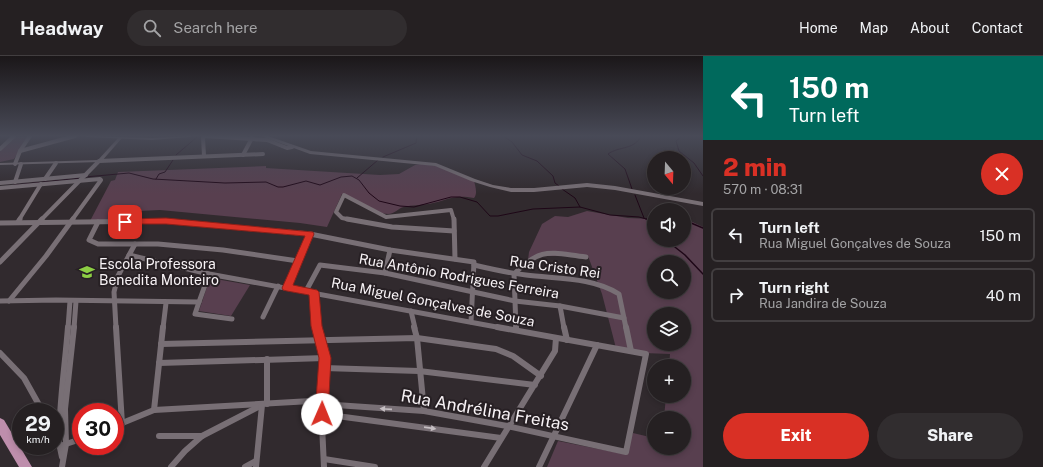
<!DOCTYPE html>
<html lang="en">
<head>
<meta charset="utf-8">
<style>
	:root { --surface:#252022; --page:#312d2f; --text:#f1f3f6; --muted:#a3a3a5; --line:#423e40; --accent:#d93025 }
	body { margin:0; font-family:"Public Sans",sans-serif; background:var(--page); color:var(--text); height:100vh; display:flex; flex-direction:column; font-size:15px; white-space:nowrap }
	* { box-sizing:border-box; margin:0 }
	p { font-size:13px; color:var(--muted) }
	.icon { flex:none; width:22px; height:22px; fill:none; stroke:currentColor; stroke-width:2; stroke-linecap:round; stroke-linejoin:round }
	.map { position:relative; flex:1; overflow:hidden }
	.panel { display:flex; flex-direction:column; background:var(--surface); width:340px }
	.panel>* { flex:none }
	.guide { background:#00695c; color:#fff; overflow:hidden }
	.needle { width:26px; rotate:161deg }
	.controls { position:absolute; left:647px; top:95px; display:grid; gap:8px }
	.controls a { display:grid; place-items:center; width:44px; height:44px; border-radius:50%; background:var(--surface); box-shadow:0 2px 6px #0003,0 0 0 1px var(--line); font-size:20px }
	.speed { position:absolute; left:12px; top:347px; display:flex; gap:8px; font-size:20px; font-weight:700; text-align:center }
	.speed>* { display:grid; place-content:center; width:52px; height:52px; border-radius:50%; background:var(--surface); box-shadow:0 2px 6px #0003,0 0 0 1px var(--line); line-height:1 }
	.speed small { font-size:10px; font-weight:400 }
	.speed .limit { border:6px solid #d22; background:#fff; color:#111 }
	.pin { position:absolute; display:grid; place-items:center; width:34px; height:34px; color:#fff; margin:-17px; border-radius:8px; box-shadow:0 2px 6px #0006 }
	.me { position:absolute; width:44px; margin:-22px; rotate:1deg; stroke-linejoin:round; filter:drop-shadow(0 0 3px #0008) }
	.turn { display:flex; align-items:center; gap:14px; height:84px; padding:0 20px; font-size:18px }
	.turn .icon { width:52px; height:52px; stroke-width:2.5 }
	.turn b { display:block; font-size:28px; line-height:34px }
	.round { display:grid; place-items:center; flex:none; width:42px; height:42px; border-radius:21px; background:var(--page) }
	.headline { display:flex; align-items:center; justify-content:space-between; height:68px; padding:0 20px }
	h1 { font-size:24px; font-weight:800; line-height:30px; color:var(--accent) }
	.primary-button { display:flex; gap:8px; margin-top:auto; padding:8px 20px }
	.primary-button a { flex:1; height:46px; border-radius:24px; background:var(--accent); color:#fff; font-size:16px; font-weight:800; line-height:46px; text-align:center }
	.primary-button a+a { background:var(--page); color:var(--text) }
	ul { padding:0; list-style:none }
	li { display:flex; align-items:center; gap:12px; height:54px; margin:0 8px 6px; padding:0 12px; border:2px solid var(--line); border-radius:6px }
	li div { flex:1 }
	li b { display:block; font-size:15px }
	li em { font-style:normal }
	header { display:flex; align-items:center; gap:24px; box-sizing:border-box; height:56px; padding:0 20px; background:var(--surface); border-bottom:1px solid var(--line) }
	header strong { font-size:19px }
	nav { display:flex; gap:22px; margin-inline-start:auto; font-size:14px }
	.search { width:280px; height:36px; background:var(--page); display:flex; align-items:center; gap:10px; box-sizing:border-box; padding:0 14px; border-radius:22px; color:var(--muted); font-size:15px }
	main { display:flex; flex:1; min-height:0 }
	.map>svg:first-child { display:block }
	.green { fill:#583f4f; fill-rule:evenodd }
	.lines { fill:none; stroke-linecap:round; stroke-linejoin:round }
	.stream-far1 { stroke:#1e0717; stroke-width:1 }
	.stream { stroke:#1e0717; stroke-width:1.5 }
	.minor-far2 { stroke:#786f75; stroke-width:4 }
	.minor-far1 { stroke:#786f75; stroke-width:5 }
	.minor { stroke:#786f75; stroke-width:6 }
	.tertiary { fill:#786f75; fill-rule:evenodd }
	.secondary { fill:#786f75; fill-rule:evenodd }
	.primary { fill:#be8eac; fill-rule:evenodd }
	.oneway { fill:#c5bec2 }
	.route { fill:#d93025; stroke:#8d1f18 }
	.labels { text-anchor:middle; stroke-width:4; stroke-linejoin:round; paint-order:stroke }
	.poi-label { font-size:14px; fill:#f8f3f6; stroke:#272024; text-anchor:start }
	.street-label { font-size:14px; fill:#f8f3f6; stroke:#272024 }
	.near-street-label { font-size:17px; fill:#f8f3f6; stroke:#272024 }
</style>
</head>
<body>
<header>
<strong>Headway</strong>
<div class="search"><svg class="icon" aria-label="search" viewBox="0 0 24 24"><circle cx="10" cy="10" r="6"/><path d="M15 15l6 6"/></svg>Search here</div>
<nav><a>Home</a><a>Map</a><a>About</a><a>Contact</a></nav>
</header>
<main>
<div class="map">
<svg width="703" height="411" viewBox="0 0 703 411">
	<rect width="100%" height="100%" fill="#312a2e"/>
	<g class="green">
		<polygon points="15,81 28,81 14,103 0,106 0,95"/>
		<path d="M421,108l15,2 38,14c1,6 4,13 0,18 -21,-4 -26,2 -45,6 -8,1 -17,1 -25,3 -6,1 -9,7 -16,7 -13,0 -34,-14 -46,-20l-15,33 -27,-4 -140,-13 -21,1 -3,9 -46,1 21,-40 4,-1 3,-8 148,-6v2l114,7 19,-1 16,-9z"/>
		<path d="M587,155l41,7 26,1v21h30v-22l19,9v240h-156l11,-26 66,13 9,-21 21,5v10h30v-30h-20l2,-22h18v-30h-15l1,-12 -53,-2 -15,-58 -14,-38h-44l-16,4 1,-8 13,-28 13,-8 13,1zM654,206h30v30h-30zM654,258h30v30h-30z"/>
		<polygon points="210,222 250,229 231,260 199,255"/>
	</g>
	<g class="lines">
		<g class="stream-far1">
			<polyline points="503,80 512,86 522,99 537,105 553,120 555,127 559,130"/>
			<polyline points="682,80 676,85 679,95 694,107 703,120"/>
			<polyline points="176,99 197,81"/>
			<polyline points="383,101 416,87 417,80"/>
			<polyline points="85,121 129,117 153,123 225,127 266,126 278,131 283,131 306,125 320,129 341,121 352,120 359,124 369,137 379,145 400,150 414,151 451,141 460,141 477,146 490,160 498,160 533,153 580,151 610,159 639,161 650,164"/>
			<polyline points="357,122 378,104"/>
			<polyline points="156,123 159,118 165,116 173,104"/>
			<polyline points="14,129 82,122"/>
			<polyline points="562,133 575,142 580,151"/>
			<path d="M632,133l-7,-20 -17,-15c11,-8 27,-4 33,-18"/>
			<polyline points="635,139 644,162"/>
		</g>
		<g class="stream">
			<polyline points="646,163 654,165"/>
			<polyline points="684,164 703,172"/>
			<polyline points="666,184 685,199 703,218"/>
		</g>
		<g class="minor-far2">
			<polyline points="204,80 267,84 287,92 292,91"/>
			<polyline points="203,81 204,100"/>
			<polyline points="0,93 14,80"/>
			<polyline points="20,95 75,80"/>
			<polyline points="243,99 252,82"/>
			<polyline points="15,108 20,95 30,80"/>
			<polyline points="45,123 56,107"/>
			<polyline points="15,126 21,108"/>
			<polyline points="0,127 86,119"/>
			<polyline points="0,132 100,123 101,124 72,164"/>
			<polyline points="19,164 41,128"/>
			<polyline points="41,164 99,105 263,98"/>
			<polyline points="352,164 342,162 336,156 344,139 386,161 451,154 454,164"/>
		</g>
		<g class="minor-far1">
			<polyline points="347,163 392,171 454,175"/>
			<polyline points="454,163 455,203"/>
			<polyline points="18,166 20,163"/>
			<polyline points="98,166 89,184 98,188 158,188 223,194 298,205"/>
			<polyline points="0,167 165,165 310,178 390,194 474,206 471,266"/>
			<polyline points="129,199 209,218 502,272"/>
			<polyline points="0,206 42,163"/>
			<path d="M474,209c17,4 34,8 52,10 31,4 66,2 93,19l7,34"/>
			<polyline points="385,217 390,194"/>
			<polyline points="287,231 310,178"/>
			<polyline points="306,235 320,209 385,217 515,245 560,250 624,262"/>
			<polyline points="314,236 316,272"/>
			<polyline points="0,245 56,244 199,246 209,218"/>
			<polyline points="9,245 46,200 73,163"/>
			<polyline points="199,246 195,258 232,263"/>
			<polyline points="560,250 564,272"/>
			<polyline points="411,255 415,272"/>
			<polyline points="263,261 278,230"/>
			<polyline points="68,272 70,245"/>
			<polyline points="74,272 76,245"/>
			<polyline points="116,272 114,236 118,220 135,188"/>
			<polyline points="163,272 166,247"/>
			<path d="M516,272l-2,-54c28,-28 36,-21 72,-17"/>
		</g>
		<g class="minor">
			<polyline points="116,271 122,368"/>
			<polyline points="316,271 325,302 321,348 324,411"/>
			<polyline points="414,271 417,282 424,355"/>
			<polyline points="516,271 516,274"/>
			<polyline points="564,271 567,284"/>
			<polyline points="626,271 631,295"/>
			<polyline points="161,288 417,282 496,293 513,300 541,320"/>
			<polyline points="0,297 24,322 43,356"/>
			<polyline points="267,303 267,348"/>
			<polyline points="159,307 325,302"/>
			<polyline points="324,312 419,315 535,329"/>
			<polyline points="154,354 163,271"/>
			<polyline points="322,358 501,382"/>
			<polyline points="115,370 154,354 311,345 321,348 424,355 507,370 626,396 646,298 497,271"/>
			<polyline points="55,379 59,387 62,401"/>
			<polyline points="159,380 202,380"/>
			<path d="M59,387c0,-39 6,-77 9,-116"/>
			<polyline points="63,389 81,383"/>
			<polyline points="324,403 375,411"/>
			<polyline points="62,411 66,388 65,353 74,271"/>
			<polyline points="171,411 185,395 202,380 260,350"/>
			<polyline points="245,411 256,405"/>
			<polyline points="256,411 262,349"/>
			<polyline points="484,411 555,295 556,282"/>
			<polyline points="539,411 597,289"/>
		</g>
		<polygon class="tertiary" points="119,81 122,82 101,106 99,106 0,109 0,107 98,104"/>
		<g class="secondary">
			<polygon points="86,80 152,82 192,80 190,81 152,84 88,81"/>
			<polygon points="261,80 268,80 311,95 436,107 475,123 493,129 511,132 534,132 587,127 615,130 703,146 703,150 615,134 587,131 534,136 511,136 490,131 471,125 435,110 310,98"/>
		</g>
		<polygon class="primary" points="0,362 4,364 32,411 19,411 0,379"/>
	</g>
	<defs><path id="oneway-solid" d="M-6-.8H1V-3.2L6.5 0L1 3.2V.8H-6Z"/></defs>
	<g class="oneway">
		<use href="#oneway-solid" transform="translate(386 353) rotate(-176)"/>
		<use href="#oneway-solid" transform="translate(430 372) rotate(8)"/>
	</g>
	<linearGradient id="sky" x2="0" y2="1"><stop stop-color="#1b1719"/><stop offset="0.58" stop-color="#484a57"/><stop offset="1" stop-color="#484a57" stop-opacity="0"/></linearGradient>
	<rect width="703" height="138" fill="url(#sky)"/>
	<polygon class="route" points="166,162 313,176 314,178 293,229 317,234 319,236 322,270 331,302 328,358 326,362 322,364 317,362 315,358 319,302 311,270 309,239 287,235 283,234 282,232 305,180 166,168 125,168 121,166 125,163"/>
	<defs>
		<g id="school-bare" transform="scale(1.2)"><path d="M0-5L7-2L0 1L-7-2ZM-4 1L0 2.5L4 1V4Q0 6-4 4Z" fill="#8dce44" stroke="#272024" stroke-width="2.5" paint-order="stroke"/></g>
	</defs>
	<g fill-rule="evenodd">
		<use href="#school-bare" x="87" y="216"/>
	</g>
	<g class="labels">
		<g class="poi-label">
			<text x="99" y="213">Escola Professora<tspan x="99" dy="16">Benedita Monteiro</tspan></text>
		</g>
		<g class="street-label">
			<text transform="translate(555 211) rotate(8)" y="5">Rua Cristo Rei</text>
			<text transform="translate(459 220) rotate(10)" y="5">Rua Antônio Rodrigues Ferreira</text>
			<text transform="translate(433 246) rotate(11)" y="5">Rua Miguel Gonçalves de Souza</text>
		</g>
		<g class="near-street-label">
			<text transform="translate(485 354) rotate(10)" y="6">Rua Andrélina Freitas</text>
		</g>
	</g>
</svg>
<div class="controls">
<a><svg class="needle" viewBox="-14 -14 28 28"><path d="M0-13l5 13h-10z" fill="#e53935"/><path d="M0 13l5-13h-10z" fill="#a3a3a5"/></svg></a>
<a><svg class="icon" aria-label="sound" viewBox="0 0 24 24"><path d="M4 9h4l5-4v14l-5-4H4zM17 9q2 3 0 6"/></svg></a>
<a><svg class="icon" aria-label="search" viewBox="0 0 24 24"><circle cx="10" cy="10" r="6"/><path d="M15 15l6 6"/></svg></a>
<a><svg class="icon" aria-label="layers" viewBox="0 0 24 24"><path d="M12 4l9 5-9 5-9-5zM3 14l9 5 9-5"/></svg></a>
<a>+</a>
<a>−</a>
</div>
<div class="speed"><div>29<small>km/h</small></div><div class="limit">30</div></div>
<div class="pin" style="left:125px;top:166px;background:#d93025"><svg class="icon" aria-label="arrive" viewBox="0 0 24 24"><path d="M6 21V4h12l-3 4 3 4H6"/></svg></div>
<svg class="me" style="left:322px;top:358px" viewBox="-20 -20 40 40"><circle r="19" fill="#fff"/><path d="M0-13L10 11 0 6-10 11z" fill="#d93025"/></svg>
</div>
<section class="panel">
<div class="guide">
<div class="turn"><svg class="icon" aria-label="left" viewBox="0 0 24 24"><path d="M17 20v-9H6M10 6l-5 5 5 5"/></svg><div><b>150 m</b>Turn left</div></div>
</div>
<div class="headline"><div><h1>2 min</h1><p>570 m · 08:31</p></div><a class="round" style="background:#d93025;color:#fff"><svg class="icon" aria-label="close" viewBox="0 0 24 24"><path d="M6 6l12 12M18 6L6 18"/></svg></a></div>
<ul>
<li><svg class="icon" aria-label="left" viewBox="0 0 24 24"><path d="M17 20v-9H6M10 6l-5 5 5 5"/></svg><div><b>Turn left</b><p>Rua Miguel Gonçalves de Souza</p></div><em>150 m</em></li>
<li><svg class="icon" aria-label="right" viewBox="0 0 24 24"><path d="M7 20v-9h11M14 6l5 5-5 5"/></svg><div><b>Turn right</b><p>Rua Jandira de Souza</p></div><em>40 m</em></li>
</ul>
<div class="primary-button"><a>Exit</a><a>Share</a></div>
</section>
</main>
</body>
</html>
